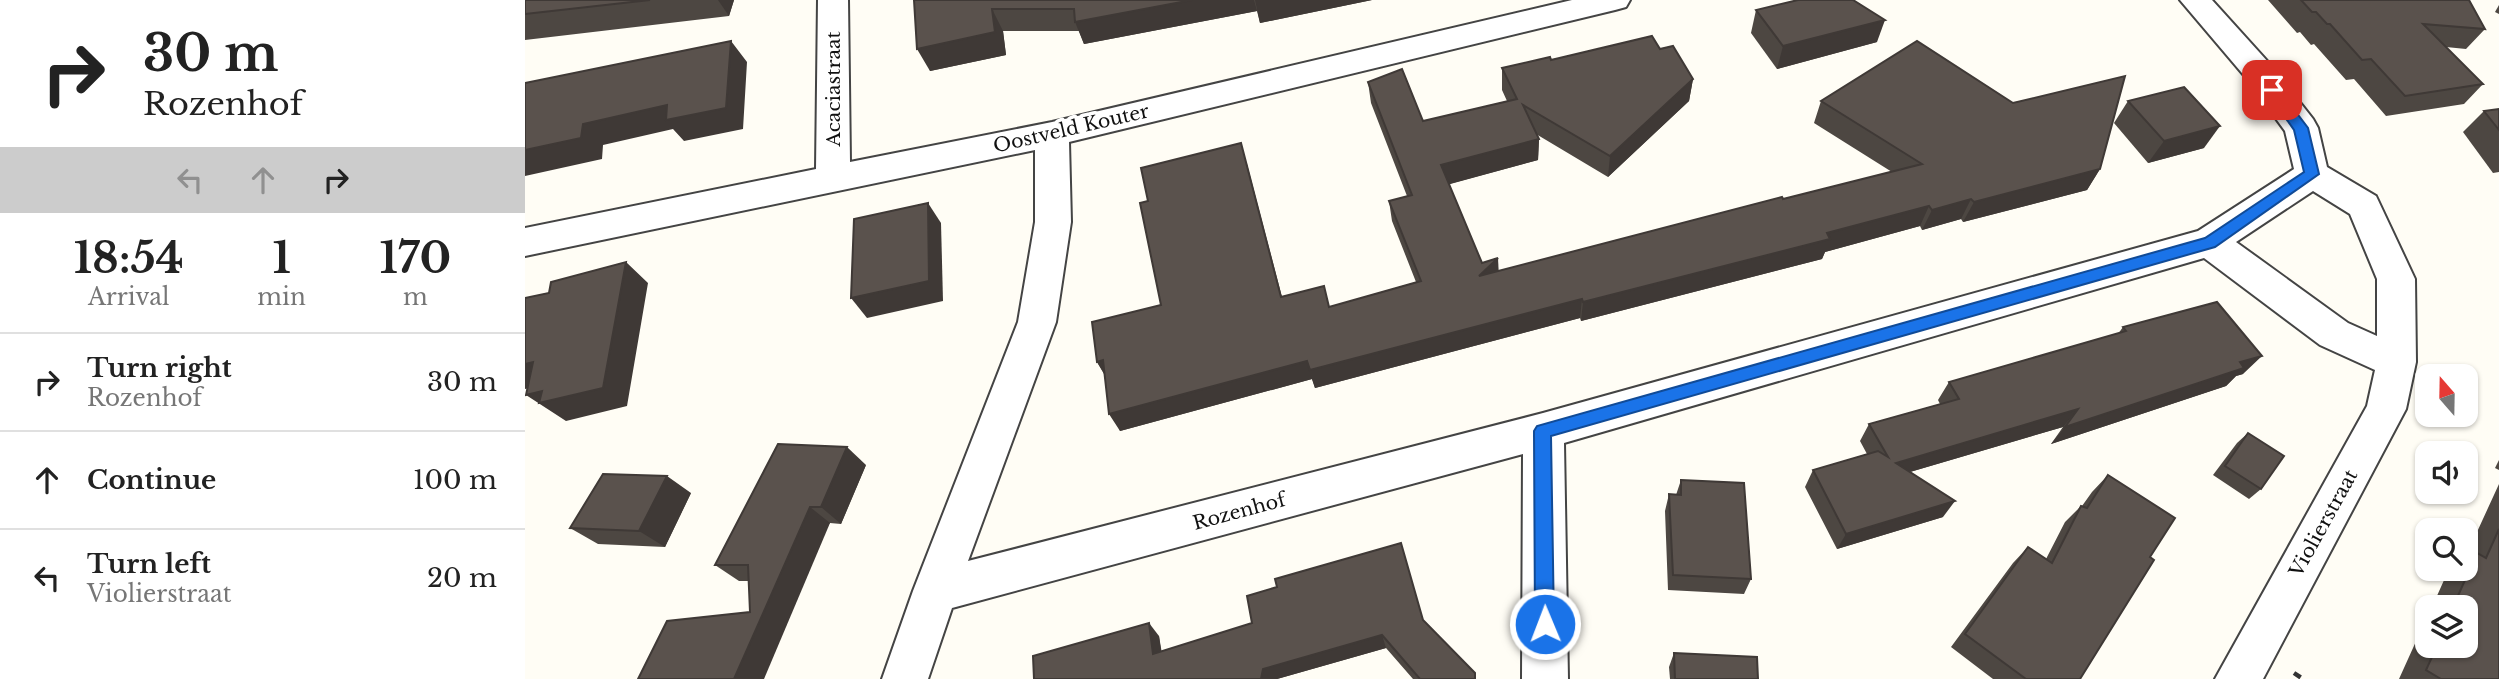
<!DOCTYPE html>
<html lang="en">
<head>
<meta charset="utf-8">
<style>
	:root { --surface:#fff; --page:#f6f6f6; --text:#222; --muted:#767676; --line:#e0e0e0 }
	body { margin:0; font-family:"Libre Baskerville",serif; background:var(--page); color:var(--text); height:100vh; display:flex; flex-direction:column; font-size:26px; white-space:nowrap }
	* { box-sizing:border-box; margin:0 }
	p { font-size:23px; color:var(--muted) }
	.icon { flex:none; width:38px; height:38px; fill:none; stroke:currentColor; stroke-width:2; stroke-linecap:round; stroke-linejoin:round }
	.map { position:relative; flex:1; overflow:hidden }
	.side { display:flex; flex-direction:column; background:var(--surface); width:525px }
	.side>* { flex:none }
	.hud { background:#fff; color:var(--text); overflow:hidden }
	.needle { width:46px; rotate:340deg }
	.buttons { position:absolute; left:1890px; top:364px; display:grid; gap:14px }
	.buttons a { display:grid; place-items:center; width:63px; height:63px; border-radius:14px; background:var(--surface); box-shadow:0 2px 5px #0004; font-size:35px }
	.pin { position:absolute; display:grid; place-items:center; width:60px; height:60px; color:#fff; margin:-30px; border-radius:14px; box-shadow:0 4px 10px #0006 }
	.me { position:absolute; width:77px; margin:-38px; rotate:359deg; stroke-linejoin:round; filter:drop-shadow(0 0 5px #0008) }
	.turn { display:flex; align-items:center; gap:24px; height:147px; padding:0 28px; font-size:32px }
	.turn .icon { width:91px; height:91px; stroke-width:2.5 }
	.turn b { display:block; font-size:49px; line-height:60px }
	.lanes { display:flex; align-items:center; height:66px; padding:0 28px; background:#0003; justify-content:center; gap:35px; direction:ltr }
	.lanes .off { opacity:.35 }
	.eta { display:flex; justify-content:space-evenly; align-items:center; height:119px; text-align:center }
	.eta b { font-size:42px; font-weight:700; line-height:49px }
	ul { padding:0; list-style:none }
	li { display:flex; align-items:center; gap:21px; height:98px; padding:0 28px; border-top:2px solid var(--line) }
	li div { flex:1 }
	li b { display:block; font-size:26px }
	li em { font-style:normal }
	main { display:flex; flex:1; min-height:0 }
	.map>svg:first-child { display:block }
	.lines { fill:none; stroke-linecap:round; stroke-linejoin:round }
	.minor-casing { stroke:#444; stroke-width:4 }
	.path { stroke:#333; stroke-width:4.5; stroke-dasharray:8 3.5; stroke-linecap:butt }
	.minor { fill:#fff; fill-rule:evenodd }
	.wall { fill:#4d4742 }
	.shaded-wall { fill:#3f3936 }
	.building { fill:#5a524d; stroke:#3f3936; stroke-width:2 }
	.route { fill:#1a73e8; stroke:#114b97; stroke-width:2 }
	.labels { text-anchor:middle; stroke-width:7; stroke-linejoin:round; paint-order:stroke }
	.street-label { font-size:19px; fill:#111; stroke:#fff }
</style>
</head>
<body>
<main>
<section class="side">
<div class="hud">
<div class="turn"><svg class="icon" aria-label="right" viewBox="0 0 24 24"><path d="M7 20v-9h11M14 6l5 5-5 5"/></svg><div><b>30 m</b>Rozenhof</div></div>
<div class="lanes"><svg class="icon off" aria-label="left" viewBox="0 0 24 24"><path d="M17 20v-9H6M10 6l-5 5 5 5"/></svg><svg class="icon off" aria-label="ahead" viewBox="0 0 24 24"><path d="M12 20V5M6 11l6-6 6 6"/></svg><svg class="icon" aria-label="right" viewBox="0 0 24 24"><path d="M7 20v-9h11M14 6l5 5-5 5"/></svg></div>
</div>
<div class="eta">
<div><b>18:54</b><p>Arrival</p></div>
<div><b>1</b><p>min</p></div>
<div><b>170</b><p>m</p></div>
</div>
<ul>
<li><svg class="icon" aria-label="right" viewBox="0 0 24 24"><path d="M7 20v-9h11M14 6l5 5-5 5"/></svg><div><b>Turn right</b><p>Rozenhof</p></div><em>30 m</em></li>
<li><svg class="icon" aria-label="ahead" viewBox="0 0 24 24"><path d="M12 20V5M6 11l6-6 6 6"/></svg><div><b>Continue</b></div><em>100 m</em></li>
<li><svg class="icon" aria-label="left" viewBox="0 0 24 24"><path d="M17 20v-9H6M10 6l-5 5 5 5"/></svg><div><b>Turn left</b><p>Violierstraat</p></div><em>20 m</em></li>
</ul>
</section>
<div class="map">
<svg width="1974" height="679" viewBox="0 0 1974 679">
	<rect width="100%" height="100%" fill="#fffdf5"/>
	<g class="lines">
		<g class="minor-casing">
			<path id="minor" d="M293,0h30l2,162 202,-40 520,-122h58l-4,7 -11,3 -546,132 2,80 -15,100 -88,239 575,-148 655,-182 96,-62 -9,-38 -38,-52 -67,-79h32l57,63 44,56 5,9 9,39 49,29 39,83 1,83 -10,47 -143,270h-48l152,-273 8,-36 -55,-25 -116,-87 -640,185 4,236h-46l1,-225 -571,154 -24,71h-46l31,-88 105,-269 17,-100v-72l-510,106v-28l291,-59zM1788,191l37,23 27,65v57l-29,-13 -112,-81z"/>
		</g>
		<polyline class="path" points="1769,673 1778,679"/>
		<use href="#minor" class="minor"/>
	</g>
	<g class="wall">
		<polygon points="0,0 209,0 204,16 0,40"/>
		<polygon points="389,0 847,0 735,23 732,11 559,44 554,31 478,31 481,55 405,71"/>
		<polygon points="1743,0 1944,0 1960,29 1941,49 1921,47 1958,84 1939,104 1861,116 1829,79 1821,80 1789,44 1786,45 1775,32 1772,33"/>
		<polygon points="1974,5 1974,14 1970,12"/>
		<polygon points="1231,10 1352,42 1252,69 1226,33"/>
		<polygon points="1135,49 1168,79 1164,101 1083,177 1011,134 1014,139 1013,160 924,184 957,263 974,271 1367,172 1289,123 1296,101 1575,169 1562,190 1438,222 1436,219 1397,230 1395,226 1300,252 1297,259 1056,321 1055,318 790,388 787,379 595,431 579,374 572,362 636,305 623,201 722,164 757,297 804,307 891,282 867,221 864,201 882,196 846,103 843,82 898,121 982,101 977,90 977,68 1026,60"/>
		<polygon points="1603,101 1679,148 1623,163 1589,123"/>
		<polygon points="1974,109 1974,172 1968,173 1938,132 1959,111"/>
		<polygon points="1598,327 1718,374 1711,376 1701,386 1526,444 1538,427 1385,472 1418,517 1312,549 1280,487 1288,470 1342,454 1335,441 1344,424 1415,404 1413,400 1424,382 1593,334"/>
		<polygon points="1723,433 1736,489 1724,499 1688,475 1712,443"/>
		<polygon points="1974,460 1974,470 1970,468"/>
		<polygon points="341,465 316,524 305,523 225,612 224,581 214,581 190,565"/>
		<polygon points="1583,475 1625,557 1555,679 1468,679 1426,647 1488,563 1503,547 1521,559 1540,522 1556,506 1557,506 1567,492"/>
		<polygon points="1156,480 1226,579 1219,594 1143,590 1140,511 1144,494 1151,495"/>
		<polygon points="1974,484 1974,679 1874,679 1902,617 1902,646 1941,646 1941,607 1907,607 1924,569 1941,569 1941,556"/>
		<polygon points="166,493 140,547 73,544 45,528"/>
		<polygon points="898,620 950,679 888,679 861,648 752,679 509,679 634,636 636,651"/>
		<polygon points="1149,653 1233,679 1145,679 1144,667"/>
	</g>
	<g class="shaded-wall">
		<polygon points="193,0 209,0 204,16"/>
		<polygon points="667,0 729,0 732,11 559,44 550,22"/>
		<polygon points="730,0 847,0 735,23"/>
		<polygon points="467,9 478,31 481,55 405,71 392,49"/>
		<polygon points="1360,20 1352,42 1252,69 1258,46"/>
		<polygon points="206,41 222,62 218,129 159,141 148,129 78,145 77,159 0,176 0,150 58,124 142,105"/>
		<polygon points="1168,79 1164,101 1083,177 1085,156"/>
		<polygon points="1695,126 1679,148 1623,163 1639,141"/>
		<polygon points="1014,139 1013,160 918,186 916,165"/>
		<polygon points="1575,169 1562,190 1438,222 1449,202"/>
		<polygon points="1446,199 1436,219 1397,230 1407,210"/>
		<polygon points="403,203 416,223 418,301 342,318 326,298"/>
		<polygon points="1404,206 1395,226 1300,252 1297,259 1056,321 1058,302 1302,233"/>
		<polygon points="973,258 974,278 954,276"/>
		<polygon points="101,262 123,283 102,406 41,421 1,395 17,391"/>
		<polygon points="1057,299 1055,318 790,388 787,379 595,431 584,414 782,361"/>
		<polygon points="1737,356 1718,374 1711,376 1701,386 1526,444 1540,427 1715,362"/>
		<polygon points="578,360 583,380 572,362"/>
		<polygon points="8,362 34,382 0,389 0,364"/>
		<polygon points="1553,409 1538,427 1361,479 1371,463"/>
		<polygon points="322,447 341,465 316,524 296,507"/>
		<polygon points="142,476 166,493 140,547 114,531"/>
		<polygon points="1430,501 1418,517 1312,549 1321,534"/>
		<polygon points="285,507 305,523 239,679 209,679"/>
		<polygon points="624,623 634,636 639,666 628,654"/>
		<polygon points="857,635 861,648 752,679 736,679 738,669"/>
	</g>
	<g class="building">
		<polygon points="0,0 125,0 0,14"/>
		<polygon points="389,0 667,0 550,22 549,9 467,9 470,32 392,49"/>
		<polygon points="1273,0 1328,0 1360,20 1258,46 1231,10"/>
		<polygon points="1776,0 1944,0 1960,29 1898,24 1958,84 1880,96 1846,59 1837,60 1805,24 1802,24 1791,12 1787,12"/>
		<polygon points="1127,36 1135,49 1148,46 1168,79 1085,156 998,105 1014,139 916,165 957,263 973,258 954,276 1257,197 1258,199 1397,164 1296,101 1392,41 1488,103 1600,76 1575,169 1449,202 1446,199 1407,210 1404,206 1302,233 1305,239 1058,302 1057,299 785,370 782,361 584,414 578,360 572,362 567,322 636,305 615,203 623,201 616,168 716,143 756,297 799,286 804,307 896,281 864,201 887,195 843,82 877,69 898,121 992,99 977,68 1025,57 1026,60"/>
		<polygon points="206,41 201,108 141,120 142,105 58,124 56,138 0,150 0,83"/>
		<polygon points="1659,87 1695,126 1639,141 1603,101"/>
		<polygon points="1974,109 1974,130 1959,111"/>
		<polygon points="403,203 404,281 326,298 329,219"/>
		<polygon points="101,262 78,388 14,403 17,391 1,395 8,362 0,364 0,298 24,293 26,282"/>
		<polygon points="1692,302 1737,356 1715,362 1719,368 1540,427 1553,409 1371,463 1430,501 1321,534 1288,470 1353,451 1363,457 1344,424 1434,399 1424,382 1601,331 1598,327"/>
		<polygon points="1723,433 1759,456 1736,489 1700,466"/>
		<polygon points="253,444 322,447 296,507 285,507 209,679 113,679 142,621 225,612 223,565 190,565"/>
		<polygon points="78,474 142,476 114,531 45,528"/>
		<polygon points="1583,475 1650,518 1625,557 1629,560 1555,679 1501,679 1440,634 1503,547 1527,563 1556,506 1562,508"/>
		<polygon points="1156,480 1219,483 1226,579 1148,575 1144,494 1156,495"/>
		<polygon points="1974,529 1974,679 1916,679 1901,670 1912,646 1941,646 1941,607 1928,607 1952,553 1961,558"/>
		<polygon points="876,543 898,620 950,673 950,679 895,679 857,635 738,669 736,679 509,679 508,656 624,623 628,654 727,623 722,596 752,587 750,579"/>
		<polygon points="1149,653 1232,657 1233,679 1150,679"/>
	</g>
	<polygon class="route" points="1747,85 1752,87 1783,128 1794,174 1690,247 1026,436 1029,624 1026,630 1020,633 1013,630 1010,624 1009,431 1012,426 1680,238 1779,172 1769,130 1741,90"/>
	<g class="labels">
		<g class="street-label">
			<text transform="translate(308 89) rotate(-90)" y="7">Acaciastraat</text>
			<text transform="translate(546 128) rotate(-13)" y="7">Oostveld Kouter</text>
			<text transform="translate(714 511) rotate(-15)" y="7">Rozenhof</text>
			<text transform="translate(1798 523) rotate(-61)" y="7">Violierstraat</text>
		</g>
	</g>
</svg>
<div class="buttons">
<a><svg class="needle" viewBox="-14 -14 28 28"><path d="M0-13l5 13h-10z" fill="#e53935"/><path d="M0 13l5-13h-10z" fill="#767676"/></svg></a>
<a><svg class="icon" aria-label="sound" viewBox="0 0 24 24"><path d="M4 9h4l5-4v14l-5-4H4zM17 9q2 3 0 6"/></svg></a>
<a><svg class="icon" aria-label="search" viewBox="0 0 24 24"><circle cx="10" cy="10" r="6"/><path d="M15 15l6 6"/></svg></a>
<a><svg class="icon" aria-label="layers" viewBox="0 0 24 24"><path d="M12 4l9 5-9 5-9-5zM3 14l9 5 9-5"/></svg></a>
</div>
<div class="pin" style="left:1747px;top:90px;background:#d93025"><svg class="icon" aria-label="arrive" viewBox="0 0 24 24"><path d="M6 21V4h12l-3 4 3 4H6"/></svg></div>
<svg class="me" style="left:1020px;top:624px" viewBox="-20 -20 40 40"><circle r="17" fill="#1a73e8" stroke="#fff" stroke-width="3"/><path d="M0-11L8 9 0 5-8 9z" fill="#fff"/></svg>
</div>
</main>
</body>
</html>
